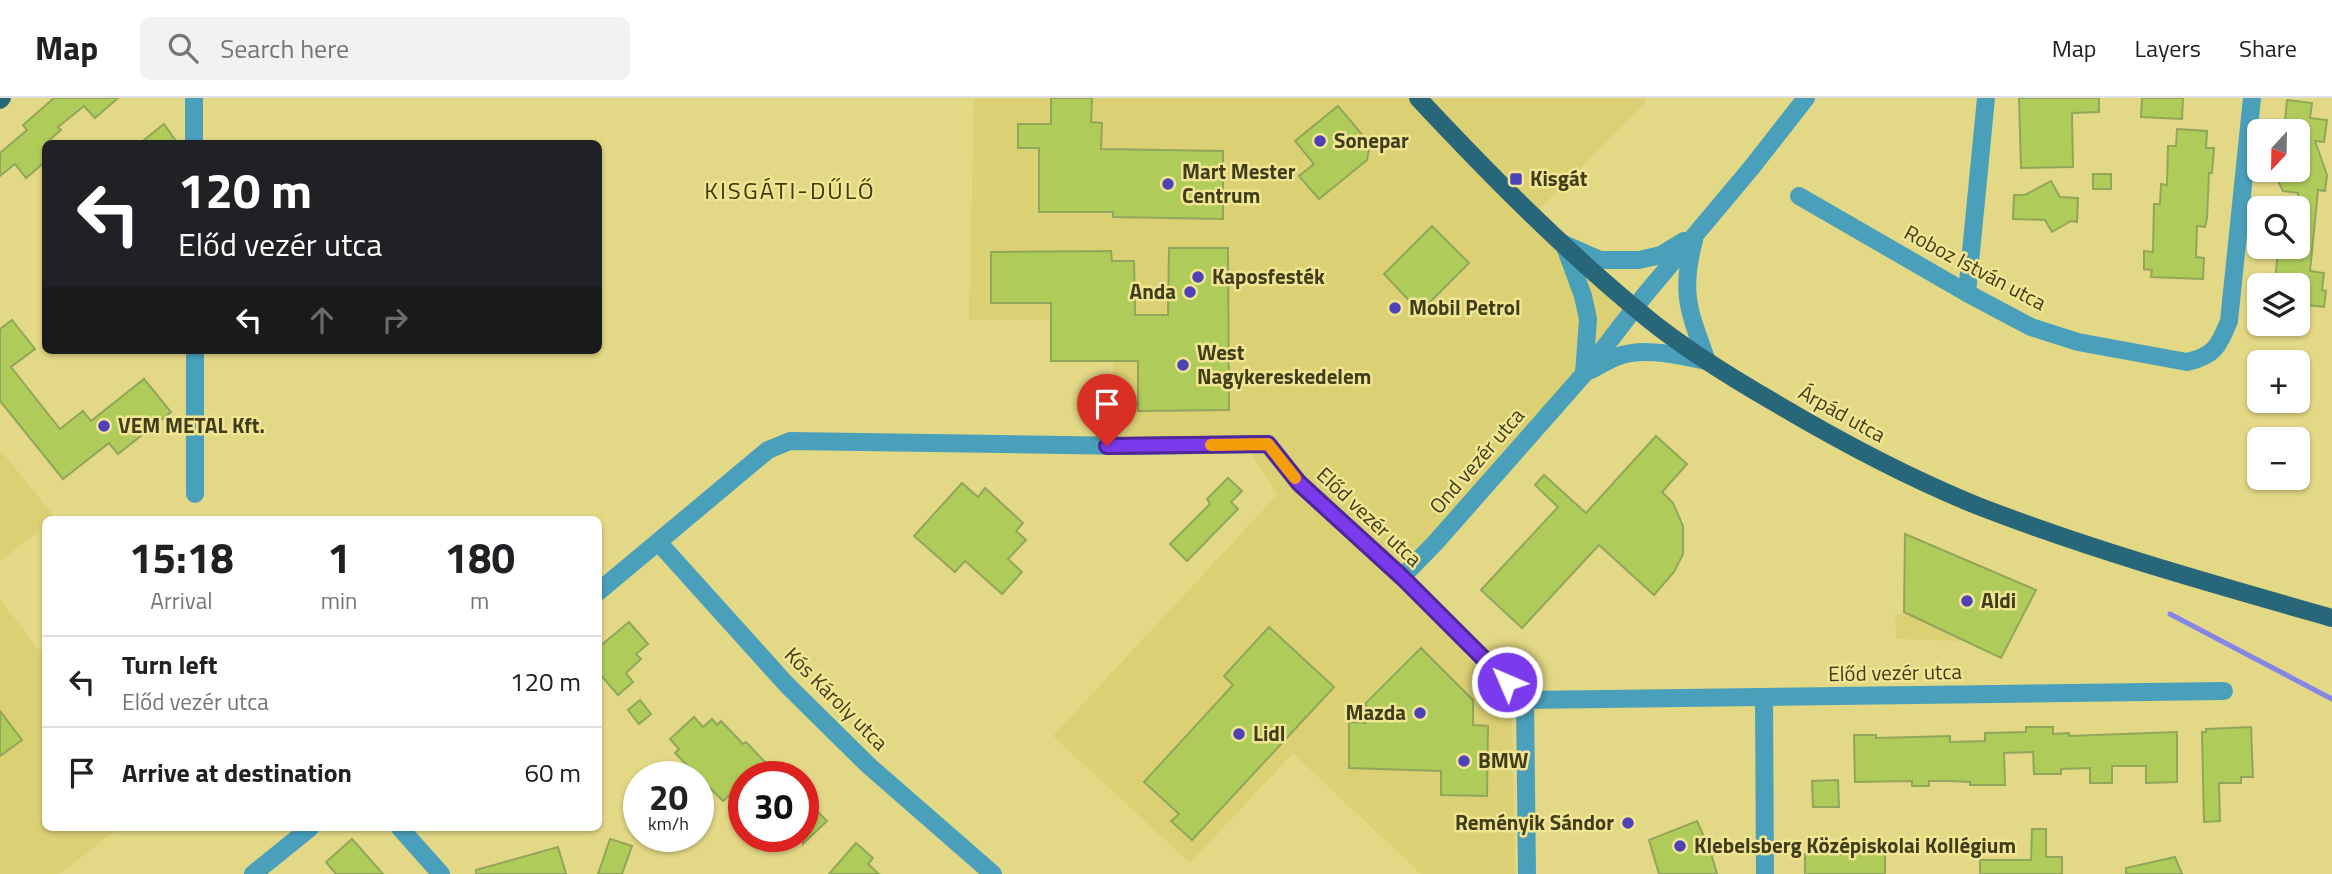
<!DOCTYPE html>
<html lang="en">
<head>
<meta charset="utf-8">
<style>
	:root { --surface:#fff; --page:#f2f2f2; --text:#202124; --muted:#757577; --line:#e0e0e0 }
	body { margin:0; font-family:"Titillium Web",sans-serif; background:var(--page); color:var(--text); height:100vh; display:flex; flex-direction:column; font-size:26px; white-space:nowrap }
	* { box-sizing:border-box; margin:0 }
	p { font-size:23px; color:var(--muted) }
	.icon { flex:none; width:38px; height:38px; fill:none; stroke:currentColor; stroke-width:2; stroke-linecap:round; stroke-linejoin:round }
	.map { position:relative; flex:1; overflow:hidden }
	.details { position:absolute; left:42px; top:418px; width:560px; height:315px; display:flex; flex-direction:column; background:var(--surface); border-radius:10px; box-shadow:0 2px 5px #0004 }
	.details>* { flex:none }
	.banner { position:absolute; left:42px; top:42px; width:560px; height:214px; border-radius:10px; box-shadow:0 2px 5px #0004; background:#202124; color:#fff; overflow:hidden }
	.needle { width:46px; rotate:202deg }
	.fabs { position:absolute; left:2247px; top:21px; display:grid; gap:14px }
	.fabs a { display:grid; place-items:center; width:63px; height:63px; border-radius:10px; background:var(--surface); box-shadow:0 2px 5px #0004; font-size:35px }
	.speed { position:absolute; left:623px; top:663px; display:flex; gap:14px; font-size:35px; font-weight:700; text-align:center }
	.speed>* { display:grid; place-content:center; width:91px; height:91px; border-radius:50%; background:var(--surface); box-shadow:0 2px 5px #0004; line-height:1 }
	.speed small { font-size:18px; font-weight:400 }
	.speed .limit { border:10px solid #d22; background:#fff; color:#111 }
	.pin { position:absolute; display:grid; place-items:center; width:60px; height:60px; color:#fff; margin:-72px -30px; border-radius:50% 50% 50% 0; rotate:-45deg; box-shadow:0 0 7px #0007 }
	.pin .icon { rotate:45deg }
	.me { position:absolute; width:77px; margin:-38px; rotate:315deg; stroke-linejoin:round; filter:drop-shadow(0 0 5px #0008) }
	.turn { display:flex; align-items:center; gap:24px; height:147px; padding:0 21px; font-size:32px }
	.turn .icon { width:91px; height:91px; stroke-width:2.5 }
	.turn b { display:block; font-size:49px; line-height:60px }
	.lanes { display:flex; align-items:center; height:66px; padding:0 21px; background:#0003; justify-content:center; gap:35px; direction:ltr }
	.lanes .off { opacity:.35 }
	.eta { display:flex; justify-content:space-evenly; align-items:center; height:119px; text-align:center }
	.eta b { font-size:42px; font-weight:700; line-height:49px }
	ul { padding:0; list-style:none }
	li { display:flex; align-items:center; gap:21px; height:91px; padding:0 21px; border-top:2px solid var(--line) }
	li div { flex:1 }
	li b { display:block; font-size:26px }
	li em { font-style:normal }
	header { display:flex; align-items:center; gap:42px; box-sizing:border-box; height:98px; padding:0 35px; background:var(--surface); border-bottom:2px solid var(--line) }
	header strong { font-size:33px }
	nav { display:flex; gap:38px; margin-inline-start:auto; font-size:24px }
	.search { width:490px; height:63px; background:var(--page); display:flex; align-items:center; gap:18px; box-sizing:border-box; padding:0 24px; border-radius:10px; color:var(--muted); font-size:26px }
	.map>svg:first-child { display:block }
	.built { fill:#dcd074 }
	.lines { fill:none; stroke-linecap:round; stroke-linejoin:round }
	.stream { stroke:#8585e7; stroke-width:5 }
	.building { fill:#afcc5b; stroke:#91a65a; stroke-width:2 }
	.minor { stroke:#4aa0bb; stroke-width:18 }
	.major { stroke:#286679; stroke-width:18 }
	.route-casing { stroke:#51269a; stroke-width:18 }
	.route { stroke:#7c3aed; stroke-width:12 }
	.slow { stroke:#f59e0b; stroke-width:12 }
	.poi-dot { fill:#4f42b9; stroke:#f0e592; stroke-width:2.5 }
	.labels { text-anchor:middle; stroke-width:5; stroke-linejoin:round; paint-order:stroke }
	.poi-label { font-size:21px; font-weight:bold; fill:#413c1a; stroke:#f0e592; text-anchor:start }
	.street-label { font-size:21px; fill:#413c1a; stroke:#f0e592 }
	.quarter-label { font-size:24px; letter-spacing:2px; fill:#3f3a0c; stroke:#f0e592 }
</style>
</head>
<body>
<header>
<strong>Map</strong>
<div class="search"><svg class="icon" aria-label="search" viewBox="0 0 24 24"><circle cx="10" cy="10" r="6"/><path d="M15 15l6 6"/></svg>Search here</div>
<nav><a>Map</a><a>Layers</a><a>Share</a></nav>
</header>
<div class="map">
<svg width="2332" height="776" viewBox="0 0 2332 776">
	<rect width="100%" height="100%" fill="#e3d885"/>
	<g class="built">
		<polygon points="974,0 1409,0 1512,104 1633,212 1402,479 1512,612 1515,776 1421,776 1293,655 1190,765 1053,638 1277,397 1246,346 1115,348 1112,221 969,222"/>
		<polygon points="1418,0 1645,0 1645,5 1534,117"/>
		<polygon points="0,352 56,420 46,422 45,428 0,463"/>
		<polygon points="0,501 45,560 46,730 119,730 59,776 0,776"/>
		<polygon points="1895,516 1910,517 1965,543 1896,541"/>
	</g>
	<g class="lines">
		<polyline class="stream" points="2170,516 2332,601"/>
	</g>
	<g class="building">
		<polygon points="54,0 118,0 95,20 84,8 58,29 61,32 46,45 46,63 26,80 15,66 0,78 0,55 27,32 23,27"/>
		<polygon points="1051,0 1092,0 1091,24 1102,25 1101,51 1223,53 1223,121 1113,119 1113,114 1039,114 1039,50 1018,50 1018,26 1051,26"/>
		<polygon points="2019,0 2099,0 2099,14 2072,15 2073,69 2021,70"/>
		<polygon points="2142,0 2183,0 2182,21 2141,19"/>
		<polygon points="2287,2 2312,5 2310,20 2327,22 2324,44 2315,43 2327,77 2325,93 2318,92 2310,173 2324,175 2322,192 2326,193 2324,209 2298,206 2298,187 2275,187 2278,149 2298,149 2298,95 2283,93 2279,85 2280,72 2298,72 2298,33 2284,33"/>
		<polygon points="1338,8 1370,46 1367,62 1319,101 1299,78 1314,66 1295,43"/>
		<polygon points="164,26 178,46 139,46"/>
		<polygon points="2177,31 2207,33 2206,50 2214,50 2212,75 2209,75 2207,120 2205,129 2197,128 2196,159 2204,160 2203,181 2151,179 2152,172 2144,171 2144,153 2153,154 2154,106 2160,106 2161,86 2167,87 2168,48 2176,48"/>
		<rect x="2093" y="76" width="18" height="15"/>
		<polygon points="2051,83 2060,99 2078,100 2077,124 2071,123 2052,134 2045,122 2013,121 2014,97 2025,97"/>
		<polygon points="1432,128 1469,165 1420,214 1384,176"/>
		<polygon points="1169,150 1228,150 1229,312 1138,313 1138,263 1051,263 1051,205 991,205 991,154 1111,153 1112,163 1134,163 1135,217 1168,217"/>
		<polygon points="12,222 35,251 11,269 60,331 83,313 91,323 144,281 171,314 118,356 109,345 63,381 0,303 0,231"/>
		<polygon points="1656,338 1687,366 1662,394 1673,405 1683,428 1683,456 1674,474 1654,497 1599,447 1522,530 1481,492 1558,409 1535,387 1544,377 1586,415"/>
		<polygon points="1228,380 1242,393 1231,404 1238,411 1187,463 1170,446 1210,406 1207,401"/>
		<polygon points="962,385 978,399 985,390 1023,425 1016,433 1026,442 1008,461 1022,474 1002,496 965,463 955,474 914,438"/>
		<polygon points="1905,436 2036,492 2001,560 1904,514"/>
		<polygon points="629,524 648,546 636,556 641,561 626,575 633,584 618,597 598,574 598,550"/>
		<polygon points="1269,529 1334,589 1192,742 1171,723 1179,716 1144,684 1233,587 1224,578"/>
		<polygon points="1421,550 1473,602 1473,627 1488,628 1487,698 1441,697 1441,673 1349,670 1349,624 1366,625 1366,605"/>
		<polygon points="640,602 651,616 639,626 628,612"/>
		<polygon points="0,613 22,642 0,658"/>
		<polygon points="694,619 703,629 712,621 717,627 721,623 743,646 746,644 765,664 749,679 744,679 744,684 723,703 675,655 679,651 670,641"/>
		<polygon points="2026,629 2053,629 2053,636 2069,635 2069,638 2177,634 2177,684 2146,685 2146,668 2112,668 2112,685 2090,685 2090,670 2061,671 2061,676 2034,676 2033,654 2004,655 2005,687 1970,687 1970,684 1951,683 1929,683 1929,688 1912,688 1912,683 1855,684 1854,637 1876,637 1876,640 1950,638 1950,644 1985,643 1985,635 2026,634"/>
		<polygon points="2251,629 2253,679 2241,679 2241,685 2219,685 2220,723 2204,724 2202,634 2206,634 2206,631"/>
		<polygon points="1838,682 1839,709 1813,709 1812,683"/>
		<polygon points="803,699 827,723 803,746"/>
		<polygon points="1697,723 1711,755 1717,776 1659,776 1649,742"/>
		<polygon points="2032,731 2046,731 2046,759 2062,759 2062,776 1980,776 1980,762 2031,762"/>
		<polygon points="352,741 383,776 336,776 326,764"/>
		<polygon points="610,741 632,748 622,776 598,776"/>
		<polygon points="856,745 873,760 868,766 879,776 829,776"/>
		<polygon points="558,749 566,776 476,776 476,772"/>
		<rect x="1805" y="756" width="80" height="20"/>
		<polygon points="2175,759 2182,776 2126,776 2126,770"/>
	</g>
	<g class="lines">
		<g class="minor">
			<polyline points="194,0 194,46"/>
			<path d="M1799,98l168,97 64,34 47,15 109,20c27,-6 32,-16 42,-41l23,-223"/>
			<polyline points="1564,146 1583,198 1588,221 1584,276"/>
			<polyline points="1566,147 1600,162 1639,162 1661,157 1684,143"/>
			<polyline points="1967,195 1986,0"/>
			<polyline points="195,252 195,396"/>
			<path d="M1591,272c8,-4 17,-10 25,-13 28,-11 64,-1 91,4 -18,-50 -27,-67 -13,-121"/>
			<polyline points="659,445 787,587 868,667 993,776"/>
			<polyline points="1402,479 1436,444 1584,276 1644,198 1752,69 1806,0"/>
			<polyline points="598,494 768,352 790,343 1129,348 1268,346 1299,385 1402,479 1525,602 2224,593"/>
			<polyline points="1764,600 1765,776"/>
			<polyline points="1525,602 1527,776"/>
			<polyline points="400,730 441,776"/>
			<polyline points="253,776 310,730"/>
		</g>
		<g class="major">
			<path d="M1418,0c72,77 147,153 229,220 39,32 85,60 130,86 64,38 132,74 201,102 116,45 235,78 354,112"/>
			<polyline points="0,2 2,0"/>
		</g>
	</g>
	<g class="lines">
		<g class="route-casing">
			<polyline id="route" points="1107,348 1268,346 1299,385 1402,479 1507,584"/>
		</g>
		<use href="#route" class="route"/>
		<polyline class="slow" points="1211,347 1268,346 1295,380"/>
	</g>
	<g class="poi-dot">
		<circle cx="1320" cy="43" r="7"/>
		<rect x="1509" y="74" width="14" height="14" rx="3.5"/>
		<circle cx="1168" cy="86" r="7"/>
		<circle cx="1198" cy="179" r="7"/>
		<circle cx="1190" cy="194" r="7"/>
		<circle cx="1395" cy="210" r="7"/>
		<circle cx="1183" cy="267" r="7"/>
		<circle cx="104" cy="328" r="7"/>
		<circle cx="1967" cy="503" r="7"/>
		<circle cx="1420" cy="615" r="7"/>
		<circle cx="1239" cy="636" r="7"/>
		<circle cx="1464" cy="663" r="7"/>
		<circle cx="1628" cy="725" r="7"/>
		<circle cx="1680" cy="748" r="7"/>
	</g>
	<g class="labels">
		<g class="poi-label">
			<text x="1334" y="50">Sonepar</text>
			<text x="1182" y="81">Mart Mester<tspan x="1182" dy="24">Centrum</tspan></text>
			<text x="1530" y="88">Kisgát</text>
			<text x="1212" y="186">Kaposfesték</text>
			<text x="1176" y="201" text-anchor="end">Anda</text>
			<text x="1409" y="217">Mobil Petrol</text>
			<text x="1197" y="262">West<tspan x="1197" dy="24">Nagykereskedelem</tspan></text>
			<text x="118" y="335">VEM METAL Kft.</text>
			<text x="1981" y="510">Aldi</text>
			<text x="1406" y="622" text-anchor="end">Mazda</text>
			<text x="1253" y="643">Lidl</text>
			<text x="1478" y="670">BMW</text>
			<text x="1614" y="732" text-anchor="end">Reményik Sándor</text>
			<text x="1694" y="755">Klebelsberg Középiskolai Kollégium</text>
		</g>
		<g class="street-label">
			<text transform="translate(1975 170) rotate(28)" y="7">Roboz István utca</text>
			<text transform="translate(1842 316) rotate(29)" y="7">Árpád utca</text>
			<text transform="translate(1477 363) rotate(-49)" y="7">Ond vezér utca</text>
			<text transform="translate(1369 419) rotate(43)" y="7">Előd vezér utca</text>
			<text transform="translate(1895 575) rotate(-1)" y="7">Előd vezér utca</text>
			<text transform="translate(836 601) rotate(45)" y="7">Kós Károly utca</text>
		</g>
		<g class="quarter-label">
			<text x="790" y="101">KISGÁTI-DŰLŐ</text>
		</g>
	</g>
</svg>
<div class="fabs">
<a><svg class="needle" viewBox="-14 -14 28 28"><path d="M0-13l5 13h-10z" fill="#e53935"/><path d="M0 13l5-13h-10z" fill="#757577"/></svg></a>
<a><svg class="icon" aria-label="search" viewBox="0 0 24 24"><circle cx="10" cy="10" r="6"/><path d="M15 15l6 6"/></svg></a>
<a><svg class="icon" aria-label="layers" viewBox="0 0 24 24"><path d="M12 4l9 5-9 5-9-5zM3 14l9 5 9-5"/></svg></a>
<a>+</a>
<a>−</a>
</div>
<div class="speed"><div>20<small>km/h</small></div><div class="limit">30</div></div>
<div class="pin" style="left:1107px;top:348px;background:#d93025"><svg class="icon" aria-label="arrive" viewBox="0 0 24 24"><path d="M6 21V4h12l-3 4 3 4H6"/></svg></div>
<svg class="me" style="left:1507px;top:584px" viewBox="-20 -20 40 40"><circle r="17" fill="#7c3aed" stroke="#fff" stroke-width="3"/><path d="M0-11L8 9 0 5-8 9z" fill="#fff"/></svg>
<div class="banner">
<div class="turn"><svg class="icon" aria-label="left" viewBox="0 0 24 24"><path d="M17 20v-9H6M10 6l-5 5 5 5"/></svg><div><b>120 m</b>Előd vezér utca</div></div>
<div class="lanes"><svg class="icon" aria-label="left" viewBox="0 0 24 24"><path d="M17 20v-9H6M10 6l-5 5 5 5"/></svg><svg class="icon off" aria-label="ahead" viewBox="0 0 24 24"><path d="M12 20V5M6 11l6-6 6 6"/></svg><svg class="icon off" aria-label="right" viewBox="0 0 24 24"><path d="M7 20v-9h11M14 6l5 5-5 5"/></svg></div>
</div>
<section class="details">
<div class="eta">
<div><b>15:18</b><p>Arrival</p></div>
<div><b>1</b><p>min</p></div>
<div><b>180</b><p>m</p></div>
</div>
<ul>
<li><svg class="icon" aria-label="left" viewBox="0 0 24 24"><path d="M17 20v-9H6M10 6l-5 5 5 5"/></svg><div><b>Turn left</b><p>Előd vezér utca</p></div><em>120 m</em></li>
<li><svg class="icon" aria-label="arrive" viewBox="0 0 24 24"><path d="M6 21V4h12l-3 4 3 4H6"/></svg><div><b>Arrive at destination</b></div><em>60 m</em></li>
</ul>
</section>
</div>
</body>
</html>
